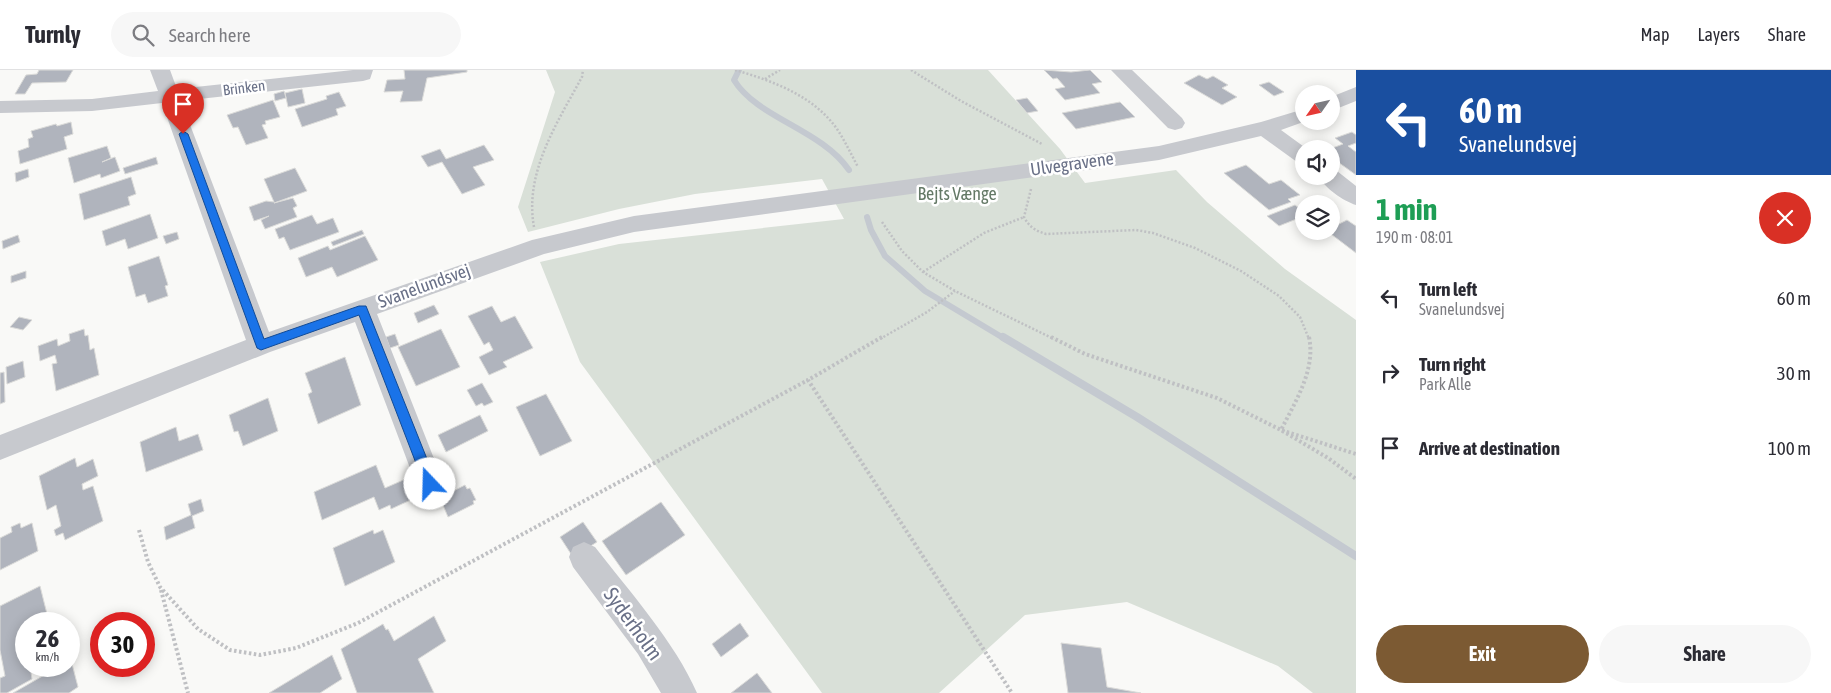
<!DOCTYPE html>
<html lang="en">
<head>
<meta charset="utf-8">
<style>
	:root { --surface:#fff; --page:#f7f7f7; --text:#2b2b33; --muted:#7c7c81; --line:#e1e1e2; --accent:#7c5a33 }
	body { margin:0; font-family:"Asap Condensed",sans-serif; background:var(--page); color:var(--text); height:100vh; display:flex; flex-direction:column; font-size:19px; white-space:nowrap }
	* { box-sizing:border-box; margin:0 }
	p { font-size:16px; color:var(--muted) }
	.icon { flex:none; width:28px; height:28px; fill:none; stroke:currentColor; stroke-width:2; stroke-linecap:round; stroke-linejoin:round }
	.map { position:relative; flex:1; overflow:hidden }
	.drawer { display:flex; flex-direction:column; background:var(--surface); width:475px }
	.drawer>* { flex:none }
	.banner { background:#1a4fa0; color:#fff; overflow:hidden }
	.needle { width:32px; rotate:236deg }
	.buttons { position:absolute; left:1295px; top:15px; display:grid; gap:10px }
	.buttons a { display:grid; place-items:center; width:45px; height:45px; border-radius:50%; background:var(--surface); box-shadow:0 2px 12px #0003; font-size:25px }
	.speed { position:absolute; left:15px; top:542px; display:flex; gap:10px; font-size:25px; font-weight:700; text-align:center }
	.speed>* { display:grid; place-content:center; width:65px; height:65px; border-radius:50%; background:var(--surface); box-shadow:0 2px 12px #0003; line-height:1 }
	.speed small { font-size:12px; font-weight:400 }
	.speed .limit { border:8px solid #d22; background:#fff; color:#111 }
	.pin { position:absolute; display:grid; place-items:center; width:42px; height:42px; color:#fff; margin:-51px -21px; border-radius:50% 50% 50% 0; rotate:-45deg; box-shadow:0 0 5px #0007 }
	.pin .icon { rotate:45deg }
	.me { position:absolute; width:55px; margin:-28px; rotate:339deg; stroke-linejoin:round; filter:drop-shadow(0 0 4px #0008) }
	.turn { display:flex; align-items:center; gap:18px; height:105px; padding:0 20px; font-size:22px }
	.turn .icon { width:65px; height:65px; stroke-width:2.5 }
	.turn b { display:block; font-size:35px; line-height:42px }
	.round { display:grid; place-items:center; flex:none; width:52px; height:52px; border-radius:26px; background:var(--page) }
	.summary { display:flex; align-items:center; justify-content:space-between; height:85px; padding:0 20px }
	h1 { font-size:30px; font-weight:700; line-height:38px; color:#1e9e55 }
	.action { display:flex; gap:10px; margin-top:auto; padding:10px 20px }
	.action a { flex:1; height:58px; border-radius:30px; background:var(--accent); color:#fff; font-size:20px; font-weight:700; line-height:58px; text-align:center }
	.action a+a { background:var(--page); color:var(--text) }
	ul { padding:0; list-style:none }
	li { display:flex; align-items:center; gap:15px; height:75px; padding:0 20px }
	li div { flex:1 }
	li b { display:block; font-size:19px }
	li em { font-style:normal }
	header { display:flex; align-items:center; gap:30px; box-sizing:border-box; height:70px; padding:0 25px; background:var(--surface); border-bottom:1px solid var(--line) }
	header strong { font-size:24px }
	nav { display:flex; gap:28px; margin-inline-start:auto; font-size:18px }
	.search { width:350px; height:45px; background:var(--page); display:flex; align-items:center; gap:12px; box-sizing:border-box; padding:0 18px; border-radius:28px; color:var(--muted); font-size:19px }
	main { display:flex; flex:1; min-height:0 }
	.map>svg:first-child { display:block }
	.green { fill:#d9e0d8 }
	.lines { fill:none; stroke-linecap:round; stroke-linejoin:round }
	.stream-far1 { stroke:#c4c9d0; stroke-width:6 }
	.stream { stroke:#c4c9d0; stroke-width:8 }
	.building { fill:#b0b4bd; stroke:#dbdbd9 }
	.path-far1 { stroke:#bfc0c3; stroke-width:2.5; stroke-dasharray:2 2; stroke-linecap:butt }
	.path { stroke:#bfc0c3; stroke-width:4; stroke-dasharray:2.5 2.5; stroke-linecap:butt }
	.minor { fill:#c7c9ce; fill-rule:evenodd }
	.route { fill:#1a73e8; stroke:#114b97 }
	.labels { text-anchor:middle; stroke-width:5; stroke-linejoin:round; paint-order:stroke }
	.far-street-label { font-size:15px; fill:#697087; stroke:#fff }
	.street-label { font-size:18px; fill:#697087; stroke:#fff }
	.park-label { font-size:18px; fill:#647966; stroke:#fff }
	.near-street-label { font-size:21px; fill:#697087; stroke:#fff }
</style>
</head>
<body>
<header>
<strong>Turnly</strong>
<div class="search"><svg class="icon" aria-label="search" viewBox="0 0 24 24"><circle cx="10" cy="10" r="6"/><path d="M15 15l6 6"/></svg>Search here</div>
<nav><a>Map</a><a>Layers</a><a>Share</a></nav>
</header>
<main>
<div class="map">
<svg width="1356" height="623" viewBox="0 0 1356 623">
	<rect width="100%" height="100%" fill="#f9f9f7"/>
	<polygon class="green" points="546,0 988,0 1060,79 1085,113 1176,100 1207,132 1285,199 1356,250 1356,623 1313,623 1278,596 1127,532 1025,545 939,623 822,623 580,292 540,192 619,174 844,149 822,109 695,124 619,139 528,162 518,137 555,22"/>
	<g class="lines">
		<g class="stream-far1">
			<path d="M739,0l-5,10c23,38 87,49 115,90"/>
			<polyline points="867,147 871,160 885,186 925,221 1005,269"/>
		</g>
		<polyline class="stream" points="1003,267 1137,347 1356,486"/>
	</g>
	<g class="building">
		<polygon points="39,0 73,0 66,12 32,13 25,24 15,24 26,5 37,4"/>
		<polygon points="404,0 467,0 467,2 427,8 422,31 400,32 403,21 384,22 387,10 405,9"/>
		<polygon points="1044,0 1071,2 1090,0 1102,12 1092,14 1100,23 1065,30 1055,19 1065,17 1057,8 1053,9"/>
		<polygon points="1199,5 1207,9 1213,6 1228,15 1222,18 1237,27 1222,35 1184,13"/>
		<polygon points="1269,12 1284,22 1274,26 1259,15"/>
		<polygon points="302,19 305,33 288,37 285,23"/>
		<polygon points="284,21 286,28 275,31 274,24"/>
		<polygon points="339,22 346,36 336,39 338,45 302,57 295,39 327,29 326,26"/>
		<polygon points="1027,28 1038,41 1027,43 1016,30"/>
		<polygon points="273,30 280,47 265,51 266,54 262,55 268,68 246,75 238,57 233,58 227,45"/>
		<polygon points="1120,32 1135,47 1076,59 1062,43"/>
		<polygon points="71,52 73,64 64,67 67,79 20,94 18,81 29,77 28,69 33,67 31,61 56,54 57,56"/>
		<polygon points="1352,62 1356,65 1356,73 1348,76 1356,82 1356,105 1331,87 1330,79 1343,74 1335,68"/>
		<polygon points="484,75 494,90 473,97 485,115 462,124 442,92 428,97 421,86 440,79 446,89"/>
		<polygon points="107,76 111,88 102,92 115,87 120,101 101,108 100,104 74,113 68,88"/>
		<polygon points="156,87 158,94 125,104 123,98"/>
		<polygon points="1246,95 1269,114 1281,110 1300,125 1288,129 1291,132 1269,140 1224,103"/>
		<polygon points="295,98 307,121 274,133 293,128 297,136 293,138 297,147 265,159 261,150 269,146 254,151 249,137 266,131 274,132 264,109"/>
		<polygon points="28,99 29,107 16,112 15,103"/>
		<polygon points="131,107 136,124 128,127 130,135 84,150 79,124"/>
		<polygon points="1295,135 1304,142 1304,146 1279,156 1267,146"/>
		<polygon points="150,144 158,168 128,179 125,169 106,176 102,161"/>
		<polygon points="312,145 317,154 333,148 339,162 290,180 284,167 279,169 275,159"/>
		<polygon points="1347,150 1356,156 1356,183 1327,161 1331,161 1331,158"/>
		<polygon points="362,160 364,164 333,176 331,172"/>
		<polygon points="177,162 179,169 166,174 163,166"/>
		<polygon points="18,165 20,172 3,179 2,171"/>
		<polygon points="365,166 378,190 337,207 332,197 306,207 298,188 328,176 330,180"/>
		<polygon points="159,186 168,215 165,216 168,226 148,233 145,224 136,227 128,197"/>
		<polygon points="26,201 26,208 11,213 11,206"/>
		<polygon points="434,235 439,244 418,253 414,243"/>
		<polygon points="492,236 501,252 515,246 533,278 503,292 507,297 489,305 479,287 493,280 489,272 484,275 468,246"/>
		<polygon points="19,247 32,250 23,260 10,257"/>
		<polygon points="84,259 85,266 88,265 90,280 94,278 99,305 56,321 52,294 57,293 55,285 40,291 38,276 57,269 58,276 70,271 69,264"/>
		<polygon points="441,259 460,297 416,316 398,277"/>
		<polygon points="395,264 399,275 390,278 386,267"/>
		<polygon points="345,287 361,335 318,354 308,324 312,322 305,303"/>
		<polygon points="23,291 25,307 7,314 6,297"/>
		<polygon points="4,302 5,332 0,334 0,303"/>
		<polygon points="482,313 493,332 484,336 482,333 476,336 467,320"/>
		<polygon points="546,324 572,371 540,386 516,337"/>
		<polygon points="268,328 278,361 243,376 238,361 234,362 229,345"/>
		<polygon points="480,345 488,361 446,382 438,365"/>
		<polygon points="176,357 179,371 198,364 203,380 146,402 140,372"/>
		<polygon points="75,388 77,397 93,389 98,406 82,414 83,420 93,416 103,451 65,470 63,463 56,466 54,460 61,456 56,435 47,440 39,406"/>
		<polygon points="376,395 385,418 408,408 415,428 391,439 390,435 379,440 374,427 322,450 314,422"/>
		<polygon points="465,415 467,419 470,418 476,430 473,431 474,434 448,447 440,428"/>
		<polygon points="201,429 204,441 192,446 195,458 166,470 164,457 191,445 188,434"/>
		<polygon points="661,432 685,465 626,505 602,471"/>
		<polygon points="583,452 597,472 573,487 560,467"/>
		<polygon points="20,453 21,458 32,453 38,481 0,500 0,468 12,462 11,457"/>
		<polygon points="373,460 374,464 383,460 395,492 345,516 333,478"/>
		<polygon points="40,516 49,552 45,554 26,554 26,564 19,568 24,595 26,594 26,596 30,596 32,609 7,623 0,623 0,608 5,606 0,580 0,536"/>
		<polygon points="434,546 446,571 418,589 434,623 357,623 341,579 383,554 386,560 388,559 394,571"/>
		<polygon points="740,553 749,566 721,587 712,574"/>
		<polygon points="1061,573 1101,578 1107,617 1141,623 1068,623"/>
		<polygon points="332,585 342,609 320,623 269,623"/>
		<polygon points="71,590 78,617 69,623 13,623 60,596 69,596 69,591"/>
		<polygon points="757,603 772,623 731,623"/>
	</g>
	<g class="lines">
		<g class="path-far1">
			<path d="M735,0c38,11 79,26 102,59 8,12 14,25 21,38"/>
			<polyline points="911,0 961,31 1042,74"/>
			<polyline points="765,9 780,0"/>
			<path d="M1031,119l-7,28c5,10 12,14 22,17l90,-4 17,3 42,15 46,23 38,25 21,21 9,22"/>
			<polyline points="882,152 902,181 923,202 955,221 1054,269"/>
			<path d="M534,157c-10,-54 23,-104 48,-150l1,-7"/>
			<polyline points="923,202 984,163 1024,147"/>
			<polyline points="880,269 927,242 955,221"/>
		</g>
		<g class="path">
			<polyline points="882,267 808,310 1012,623"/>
			<polyline points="1051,267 1085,284 1217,328 1281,360 1328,388 1356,409"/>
			<path d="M1309,267c7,33 -14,65 -28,93l75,24"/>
			<polyline points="139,460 148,492 160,517 198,559 230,580 260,585 296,578 358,553 808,310"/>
			<polyline points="161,520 188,623"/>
		</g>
		<g class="minor">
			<polygon points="150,0 170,0 177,19 353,0 373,0 370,9 363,11 181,31 269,262 532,170 634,146 1159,76 1261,52 1304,39 1304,51 1306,51 1281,60 1307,79 1304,79 1304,94 1297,92 1261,66 1159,90 634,162 544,184 377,244 444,414 440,423 430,427 420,423 416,414 355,252 270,282 0,390 0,365 246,270 162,33 92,41 0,43 0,31 92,29 158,21"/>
			<polygon points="1111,0 1132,0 1182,48 1185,53 1182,58 1175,60 1168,58"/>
			<polygon points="1356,17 1356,31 1331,41 1331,27"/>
			<path d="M1331,99l6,2 19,15v19c-13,-4 -31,-17 -38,-29h13z"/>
			<path d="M584,472l11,5c34,44 80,95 102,146h-36l-23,-39 -65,-87 -4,-10 4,-10z"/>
		</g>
	</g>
	<polygon class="route" points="183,61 188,64 264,269 359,236 366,236 437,414 435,418 430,420 426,418 424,414 359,245 261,280 257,278 179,64"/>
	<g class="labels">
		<g class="far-street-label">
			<text transform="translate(244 18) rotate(-7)" y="5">Brinken</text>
		</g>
		<g class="street-label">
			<text transform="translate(1072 94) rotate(-8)" y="6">Ulvegravene</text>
			<text transform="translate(424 216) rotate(-20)" y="6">Svanelundsvej</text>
		</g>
		<g class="park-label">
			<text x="957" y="130">Bejts Vænge</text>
		</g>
		<g class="near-street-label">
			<text transform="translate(633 554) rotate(54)" y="7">Syderholm</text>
		</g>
	</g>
</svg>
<div class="buttons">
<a><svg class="needle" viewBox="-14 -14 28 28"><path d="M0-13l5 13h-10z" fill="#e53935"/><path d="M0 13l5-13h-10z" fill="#7c7c81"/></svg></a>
<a><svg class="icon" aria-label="sound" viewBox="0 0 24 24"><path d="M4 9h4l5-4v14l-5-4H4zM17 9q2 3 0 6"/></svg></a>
<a><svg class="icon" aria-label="layers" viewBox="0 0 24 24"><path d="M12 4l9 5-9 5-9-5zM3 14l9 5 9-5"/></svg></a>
</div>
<div class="speed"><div>26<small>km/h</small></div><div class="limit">30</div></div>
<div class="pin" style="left:183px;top:64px;background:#d93025"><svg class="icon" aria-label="arrive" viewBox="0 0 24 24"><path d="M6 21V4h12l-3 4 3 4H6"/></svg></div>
<svg class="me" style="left:430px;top:414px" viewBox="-20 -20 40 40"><circle r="19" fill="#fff"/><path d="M0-13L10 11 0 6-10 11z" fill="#1a73e8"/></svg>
</div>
<section class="drawer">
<div class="banner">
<div class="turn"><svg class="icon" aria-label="left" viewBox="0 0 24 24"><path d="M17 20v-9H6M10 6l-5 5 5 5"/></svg><div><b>60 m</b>Svanelundsvej</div></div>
</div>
<div class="summary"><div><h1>1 min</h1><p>190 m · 08:01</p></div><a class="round" style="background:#d93025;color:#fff"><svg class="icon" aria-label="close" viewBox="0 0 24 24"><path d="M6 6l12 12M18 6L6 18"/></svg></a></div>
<ul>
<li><svg class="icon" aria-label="left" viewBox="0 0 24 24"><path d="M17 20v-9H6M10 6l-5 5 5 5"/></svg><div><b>Turn left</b><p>Svanelundsvej</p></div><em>60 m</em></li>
<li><svg class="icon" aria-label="right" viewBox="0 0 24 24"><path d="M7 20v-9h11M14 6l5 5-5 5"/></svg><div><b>Turn right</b><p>Park Alle</p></div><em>30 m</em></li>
<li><svg class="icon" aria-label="arrive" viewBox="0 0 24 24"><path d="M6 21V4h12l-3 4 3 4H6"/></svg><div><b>Arrive at destination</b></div><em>100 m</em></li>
</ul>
<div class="action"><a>Exit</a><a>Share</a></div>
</section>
</main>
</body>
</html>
